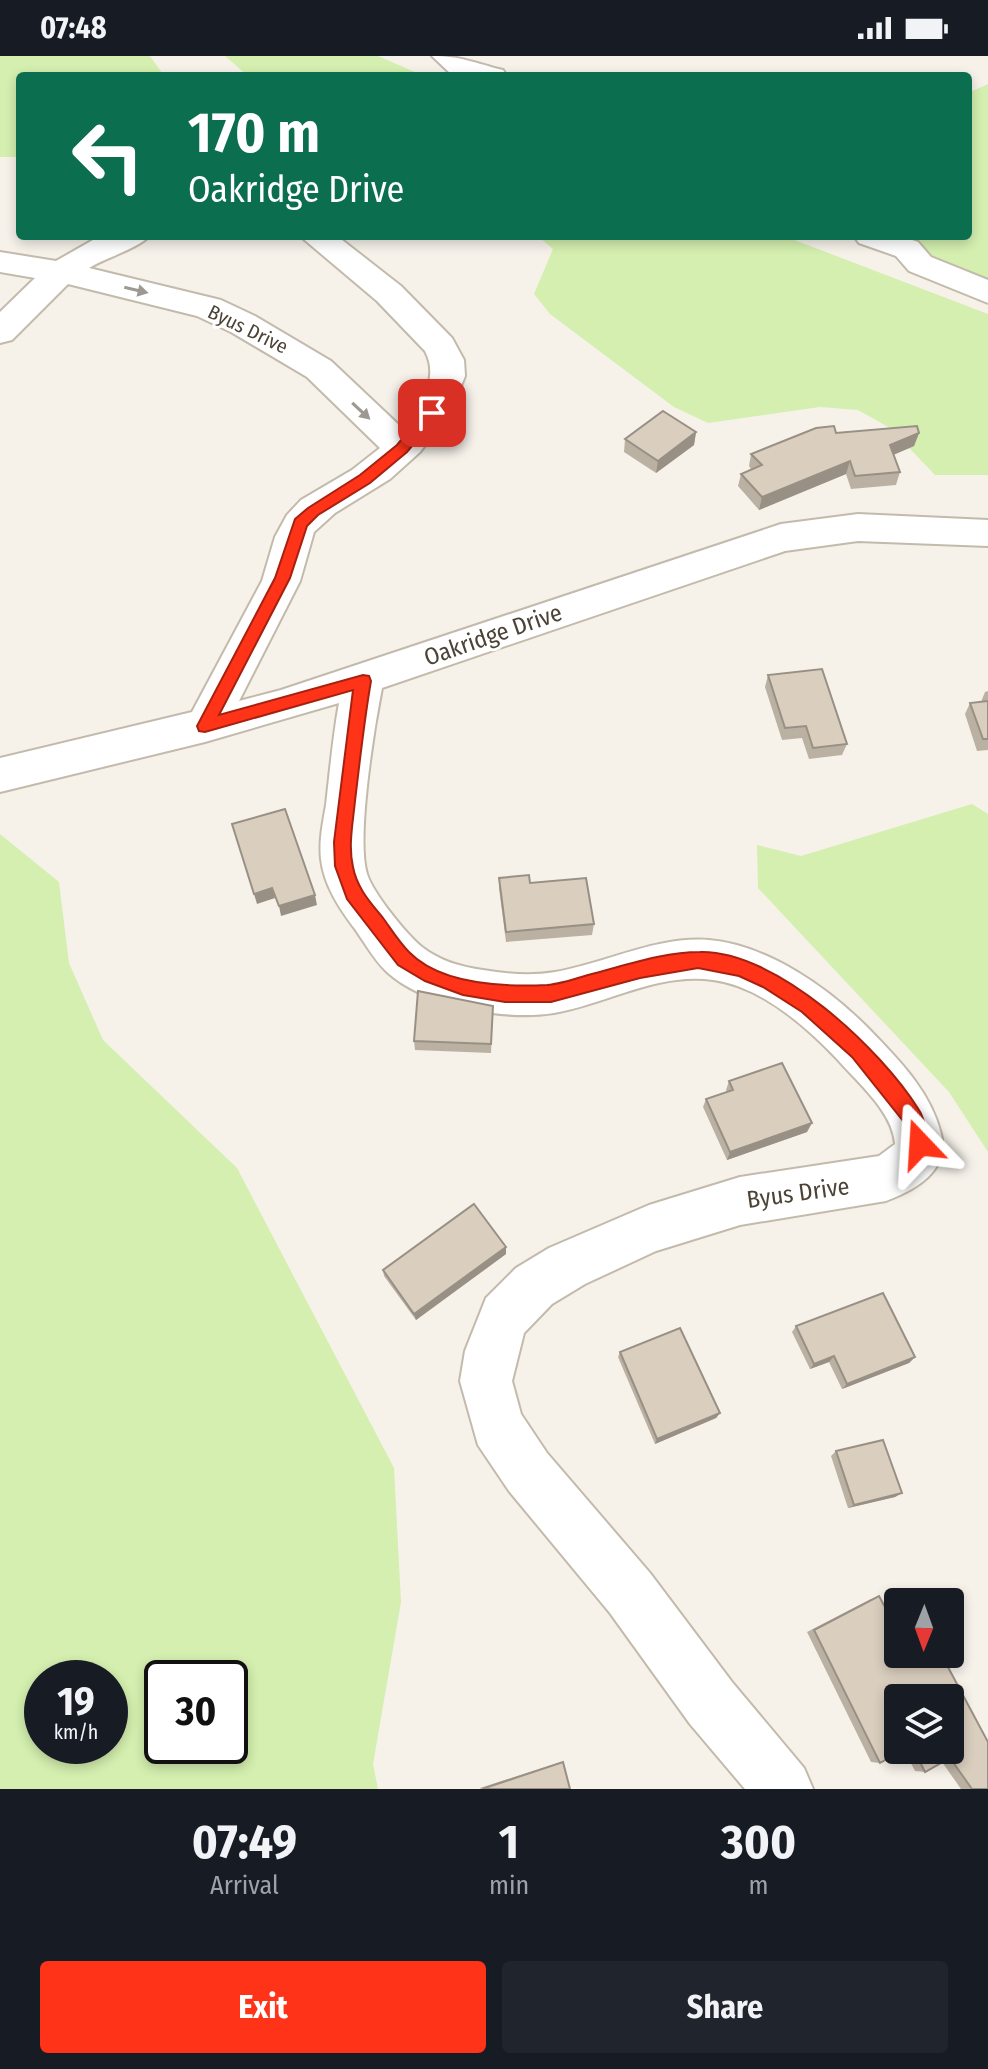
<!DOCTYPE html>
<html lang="en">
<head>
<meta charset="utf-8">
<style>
	:root { --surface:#171b24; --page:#20242c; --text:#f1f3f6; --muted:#9ea1a6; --accent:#ff3318 }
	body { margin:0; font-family:"Fira Sans Condensed",sans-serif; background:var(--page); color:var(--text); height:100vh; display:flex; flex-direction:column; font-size:30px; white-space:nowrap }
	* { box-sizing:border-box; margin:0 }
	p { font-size:26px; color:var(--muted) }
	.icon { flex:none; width:44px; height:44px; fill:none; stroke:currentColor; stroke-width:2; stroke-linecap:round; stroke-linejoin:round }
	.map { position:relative; height:1733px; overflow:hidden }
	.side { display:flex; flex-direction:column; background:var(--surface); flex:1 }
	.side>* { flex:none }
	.banner { position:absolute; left:16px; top:16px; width:956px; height:168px; border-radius:8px; box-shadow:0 4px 12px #0003; background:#0b6e4f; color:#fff; overflow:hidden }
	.needle { width:52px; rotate:181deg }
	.fabs { position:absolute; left:884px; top:1532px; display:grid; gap:16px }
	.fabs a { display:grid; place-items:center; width:80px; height:80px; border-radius:8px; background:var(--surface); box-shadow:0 4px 12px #0003; font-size:40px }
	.speed { position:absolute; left:24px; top:1604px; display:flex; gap:16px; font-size:40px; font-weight:700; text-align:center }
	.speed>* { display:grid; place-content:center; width:104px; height:104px; border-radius:50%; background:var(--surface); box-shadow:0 4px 12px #0003; line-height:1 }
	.speed small { font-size:20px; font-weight:400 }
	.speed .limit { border:4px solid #111; border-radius:12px; background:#fff; color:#111 }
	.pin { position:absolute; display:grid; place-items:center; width:68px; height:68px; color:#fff; margin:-34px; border-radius:16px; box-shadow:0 4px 12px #0006 }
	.me { position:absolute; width:88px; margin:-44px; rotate:340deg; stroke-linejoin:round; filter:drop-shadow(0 0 6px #0008) }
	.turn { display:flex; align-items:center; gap:28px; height:168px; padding:0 40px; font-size:36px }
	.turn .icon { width:104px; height:104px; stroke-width:2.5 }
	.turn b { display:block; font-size:56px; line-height:68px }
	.eta { display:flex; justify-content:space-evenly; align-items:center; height:136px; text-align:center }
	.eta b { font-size:48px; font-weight:700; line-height:56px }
	.button { display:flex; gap:16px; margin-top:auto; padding:16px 40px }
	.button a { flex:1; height:92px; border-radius:8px; background:var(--accent); color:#fff; font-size:32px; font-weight:700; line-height:92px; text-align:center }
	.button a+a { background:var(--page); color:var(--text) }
	.status { display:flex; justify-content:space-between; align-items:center; height:56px; padding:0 40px; background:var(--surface); direction:ltr }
	.status svg { height:22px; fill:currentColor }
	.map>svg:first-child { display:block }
	.green { fill:#d4efaf; fill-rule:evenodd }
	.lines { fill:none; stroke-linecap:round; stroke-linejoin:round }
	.minor-casing { stroke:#c3baab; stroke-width:4 }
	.minor { fill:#fff; fill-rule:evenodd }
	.wall { fill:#bbb1a3 }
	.shaded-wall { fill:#999085 }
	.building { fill:#dacebe; stroke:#999085; stroke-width:2 }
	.oneway { fill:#9d9891 }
	.route { fill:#ff3318; stroke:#a62110; stroke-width:2 }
	.labels { text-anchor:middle; stroke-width:6; stroke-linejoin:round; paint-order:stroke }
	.far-street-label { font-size:20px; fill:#4c4337; stroke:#fff }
	.street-label { font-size:24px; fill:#4c4337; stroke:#fff }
</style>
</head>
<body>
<div class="status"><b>07:48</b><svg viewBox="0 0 49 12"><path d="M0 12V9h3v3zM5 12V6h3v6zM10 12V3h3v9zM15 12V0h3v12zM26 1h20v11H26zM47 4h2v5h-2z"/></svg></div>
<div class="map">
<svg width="988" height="1733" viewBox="0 0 988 1733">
	<rect width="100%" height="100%" fill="#f6f2ea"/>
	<g class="green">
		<polygon points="0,0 150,0 164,20 20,20 20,101 0,101"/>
		<polygon points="225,0 378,0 424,20 248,20"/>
		<polygon points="988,28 988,231 874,180 968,180 968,37"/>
		<polygon points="538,180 784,180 988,258 988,419 935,419 890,372 858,354 820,351 708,367 674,351 550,258 534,238 553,193"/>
		<polygon points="972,748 988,758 988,1096 949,1036 758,832 757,789 801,800"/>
		<path d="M0,778l59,48 10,81 34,77 134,128 157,300 7,134 -28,162 5,25h-378zM42,1622h68v68h-68zM230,1622v68h-68v-68z"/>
	</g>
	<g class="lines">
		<g class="minor-casing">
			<g id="minor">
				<path d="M432,0c30,0 42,7 71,14l4,6 -56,-2z"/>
				<path d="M100,180h49c-8,11 -46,23 -60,32l132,32 34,16 76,45 70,66c19,-21 39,-48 24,-76l-48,-50 -77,-65h37l64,50 51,52 12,22 1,16 -14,35 -31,41 -30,27 -55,34 -21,19 -14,49 -61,120 42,-11 500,-166 77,-10 130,6v26l-130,-5 -73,10 -403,137c-8,40 -26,151 -15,186 6,19 39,60 55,73 18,14 39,20 61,23 24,4 49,6 72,2 52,-9 101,-36 154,-32 59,5 121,49 161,90 29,30 61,62 71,104 9,37 -26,56 -55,67l-146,24 -84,26 -71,33 -33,20 -28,29 -12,48 9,33 26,39 103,120 82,109 72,86 9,21h-68l-55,-65 -80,-111 -101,-122 -31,-46 -18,-64 5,-30 21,-53 30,-30 33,-20 100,-43 91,-28 139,-21 16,-12c-2,-32 -37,-61 -57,-84 -31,-33 -78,-74 -125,-80 -55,-8 -107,24 -159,33 -49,8 -130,-7 -167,-41 -13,-12 -22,-29 -32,-43 -16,-21 -31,-44 -34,-70 -2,-18 2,-37 5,-54 4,-35 7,-69 13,-102l-134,39 -205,50v-34l192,-46 70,-131 13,-44 12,-22 14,-15 51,-30 28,-22 -73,-71 -76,-45 -34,-16 -129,-32 -56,56 -12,3v-31l35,-34 -35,-6v-20l56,9z"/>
				<polygon points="854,180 901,180 918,186 931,201 988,224 988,247 909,215 896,200 859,187"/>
			</g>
		</g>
		<use href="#minor" class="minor"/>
	</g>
	<g class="wall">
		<polygon points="696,376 694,389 656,417 624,396 625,383"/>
		<polygon points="836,377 919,377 914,390 893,399 900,416 896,429 851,433 846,418 759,454 738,430 741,418 751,413 749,410 751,398"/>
		<polygon points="768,619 847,688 842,699 809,703 802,682 782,684 765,631"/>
		<polygon points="988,635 988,694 977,695 965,658 970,647 981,646 985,636"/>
		<polygon points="499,822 530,827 594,868 592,879 506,886 499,832"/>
		<polygon points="493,950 491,997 415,994 414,985"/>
		<polygon points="729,1025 807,1076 727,1104 703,1051 706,1043 727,1036 726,1034"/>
		<polygon points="506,1198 416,1264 384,1220 383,1214"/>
		<polygon points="796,1270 915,1301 909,1307 842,1333 829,1306 810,1313 792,1276"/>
		<polygon points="620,1296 720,1357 716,1362 655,1388 618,1301"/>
		<polygon points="836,1395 902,1437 895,1441 848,1452 831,1400"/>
		<polygon points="879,1540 898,1575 898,1598 941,1598 988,1686 988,1733 961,1733 942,1706 925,1716 915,1715 904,1694 950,1694 950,1642 898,1642 898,1694 904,1694 880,1707 871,1706 807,1576 871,1543"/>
		<polygon points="561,1706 563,1706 480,1733 480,1732"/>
	</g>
	<g class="shaded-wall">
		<polygon points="696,376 694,389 656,417 658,405"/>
		<polygon points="919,377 914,390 886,402 890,389"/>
		<polygon points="850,405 846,418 759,454 762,441"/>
		<polygon points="272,832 275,842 257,848 254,838"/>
		<polygon points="315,839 317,849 281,860 279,850"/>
		<polygon points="812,1067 807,1076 727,1104 730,1096"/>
		<polygon points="506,1191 506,1198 416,1264 414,1258"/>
		<polygon points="834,1300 829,1306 810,1313 814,1308"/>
		<polygon points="915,1301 909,1307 842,1333 847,1328"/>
		<polygon points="720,1357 716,1362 655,1388 657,1383"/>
		<polygon points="902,1437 895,1441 848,1452 854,1449"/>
	</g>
	<g class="building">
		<polygon points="663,355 696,376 658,405 625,383"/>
		<polygon points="834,370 836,377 917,370 919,377 890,389 900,416 855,420 850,405 762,441 741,418 762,409 751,398 816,372"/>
		<polygon points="822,613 847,688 813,692 806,670 785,672 768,619"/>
		<polygon points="988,645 988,683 983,683 970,647"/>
		<polygon points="285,753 315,839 279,850 272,832 254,838 232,768"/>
		<polygon points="529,819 530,827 586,822 594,868 506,876 499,822"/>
		<polygon points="418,935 493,950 491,988 414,985"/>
		<polygon points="782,1007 812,1067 730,1096 706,1043 733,1034 729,1025"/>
		<polygon points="474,1148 506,1191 414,1258 383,1214"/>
		<polygon points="883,1237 915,1301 847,1328 834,1300 814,1308 796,1270"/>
		<polygon points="680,1272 720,1357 657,1383 620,1296"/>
		<polygon points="883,1384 902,1437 854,1449 836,1395"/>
		<polygon points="879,1540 898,1575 898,1598 941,1598 988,1686 988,1733 972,1733 950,1702 925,1716 914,1694 950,1694 950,1642 898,1642 898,1694 904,1694 880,1707 814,1574"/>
		<polygon points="563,1706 570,1733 482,1733"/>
	</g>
	<defs><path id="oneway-solid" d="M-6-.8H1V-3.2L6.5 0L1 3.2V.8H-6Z" transform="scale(2)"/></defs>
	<g class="oneway">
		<use href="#oneway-solid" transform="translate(136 234) rotate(13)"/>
		<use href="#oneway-solid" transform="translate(361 355) rotate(43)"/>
	</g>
	<path class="route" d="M432,352l8,5 -33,39 -37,31 -52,32 -11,11 -17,52 -71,137 144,-40 6,1 2,5c-7,40 -11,79 -16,120 -2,21 -7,45 -2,66 4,21 17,35 30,51 8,11 16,24 26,34 32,33 95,35 138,33 13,-1 28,-6 41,-10 36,-9 75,-23 112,-23 76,-2 181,97 219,158 6,9 7,23 11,34l-3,7 -7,3 -7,-3 -10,-30 -51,-64 -50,-45 -39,-25 -24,-11 -41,-8 -58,10 -89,24h-46l-42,-7 -38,-14 -27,-16 -51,-66 -12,-33 -1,-24 19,-152 -148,42 -6,-1 -2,-5 78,-148 20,-59 13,-11 52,-33 37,-30 30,-36z"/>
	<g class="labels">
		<g class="far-street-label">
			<text transform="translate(248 273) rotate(26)" y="7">Byus Drive</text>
		</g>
		<g class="street-label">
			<text transform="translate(493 579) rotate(-19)" y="8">Oakridge Drive</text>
			<text transform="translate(798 1137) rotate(-8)" y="8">Byus Drive</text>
		</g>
	</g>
</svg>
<div class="fabs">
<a><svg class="needle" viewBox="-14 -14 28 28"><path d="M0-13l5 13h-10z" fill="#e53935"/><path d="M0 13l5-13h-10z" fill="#9ea1a6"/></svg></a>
<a><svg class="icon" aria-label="layers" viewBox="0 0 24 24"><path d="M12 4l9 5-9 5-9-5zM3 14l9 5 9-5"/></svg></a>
</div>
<div class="speed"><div>19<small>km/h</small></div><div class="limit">30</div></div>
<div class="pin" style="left:432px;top:357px;background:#d93025"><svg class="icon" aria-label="arrive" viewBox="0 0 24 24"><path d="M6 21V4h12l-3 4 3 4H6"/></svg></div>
<svg class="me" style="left:920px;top:1088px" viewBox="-20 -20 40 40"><path d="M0-17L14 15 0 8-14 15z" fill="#ff3318" stroke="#fff" stroke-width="4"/></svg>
<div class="banner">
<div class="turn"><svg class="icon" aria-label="left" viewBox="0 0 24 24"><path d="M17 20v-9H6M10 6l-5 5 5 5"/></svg><div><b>170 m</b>Oakridge Drive</div></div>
</div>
</div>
<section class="side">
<div class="eta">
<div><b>07:49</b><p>Arrival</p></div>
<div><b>1</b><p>min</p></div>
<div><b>300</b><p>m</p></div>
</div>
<div class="button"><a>Exit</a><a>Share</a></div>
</section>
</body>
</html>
